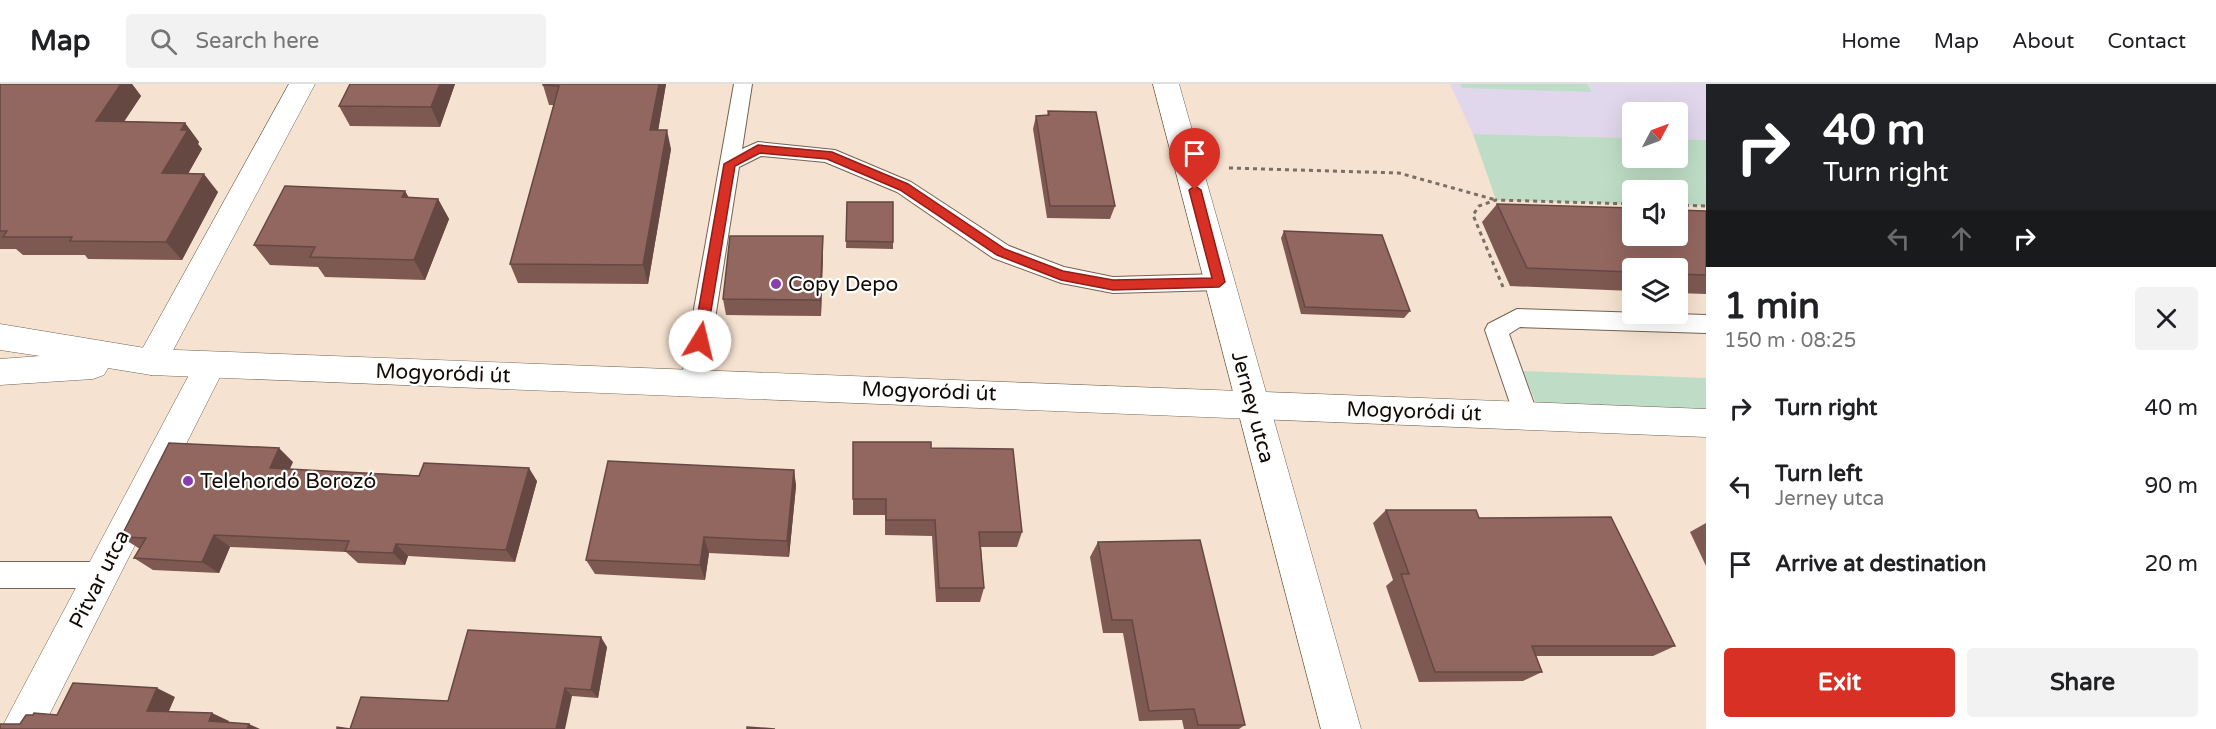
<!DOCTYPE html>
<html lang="en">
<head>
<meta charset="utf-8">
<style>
	:root { --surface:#fff; --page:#f2f2f2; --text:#202124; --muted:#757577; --line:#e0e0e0; --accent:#d93025 }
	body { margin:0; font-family:"Varela Round",sans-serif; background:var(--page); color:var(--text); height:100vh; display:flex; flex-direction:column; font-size:22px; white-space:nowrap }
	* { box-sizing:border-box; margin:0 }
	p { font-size:20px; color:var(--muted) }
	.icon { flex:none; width:33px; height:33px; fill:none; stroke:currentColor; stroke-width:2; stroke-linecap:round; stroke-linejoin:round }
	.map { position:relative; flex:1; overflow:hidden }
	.drawer { display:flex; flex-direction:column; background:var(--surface); width:510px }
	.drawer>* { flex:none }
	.banner { background:#202124; color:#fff; overflow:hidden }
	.needle { width:39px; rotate:49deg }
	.buttons { position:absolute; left:1622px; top:18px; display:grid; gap:12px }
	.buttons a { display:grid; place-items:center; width:66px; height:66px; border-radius:6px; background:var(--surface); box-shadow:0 6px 24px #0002; font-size:30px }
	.pin { position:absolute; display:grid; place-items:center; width:51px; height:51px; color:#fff; margin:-62px -26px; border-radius:50% 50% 50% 0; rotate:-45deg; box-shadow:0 0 6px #0007 }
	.pin .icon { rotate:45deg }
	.me { position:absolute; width:66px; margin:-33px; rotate:9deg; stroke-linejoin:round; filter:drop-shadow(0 0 4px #0008) }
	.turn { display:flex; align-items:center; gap:21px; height:126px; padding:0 18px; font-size:27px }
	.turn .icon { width:78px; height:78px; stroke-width:2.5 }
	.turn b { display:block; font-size:42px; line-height:51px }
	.lanes { display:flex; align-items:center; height:57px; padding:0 18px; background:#0003; justify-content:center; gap:30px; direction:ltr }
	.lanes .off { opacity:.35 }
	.round { display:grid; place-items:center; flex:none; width:63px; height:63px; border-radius:6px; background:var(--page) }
	.head { display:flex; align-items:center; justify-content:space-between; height:102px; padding:0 18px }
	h1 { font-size:36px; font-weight:800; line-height:45px }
	.action { display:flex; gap:12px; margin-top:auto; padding:12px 18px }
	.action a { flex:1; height:69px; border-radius:6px; background:var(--accent); color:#fff; font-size:24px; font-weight:800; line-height:69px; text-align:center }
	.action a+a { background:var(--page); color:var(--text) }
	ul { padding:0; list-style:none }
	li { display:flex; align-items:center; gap:18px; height:78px; padding:0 18px }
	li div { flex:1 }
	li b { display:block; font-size:22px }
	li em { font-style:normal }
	header { display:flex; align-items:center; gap:36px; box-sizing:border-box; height:84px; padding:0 30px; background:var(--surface); border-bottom:2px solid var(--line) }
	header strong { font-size:28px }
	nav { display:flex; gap:33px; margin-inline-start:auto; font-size:21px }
	.search { width:420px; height:54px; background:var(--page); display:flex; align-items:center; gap:15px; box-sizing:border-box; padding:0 21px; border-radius:6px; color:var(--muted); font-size:22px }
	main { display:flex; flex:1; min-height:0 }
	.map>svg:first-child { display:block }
	.education { fill:#e1d7ec }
	.green { fill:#bfddc6 }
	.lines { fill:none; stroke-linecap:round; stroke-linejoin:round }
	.lane-casing { stroke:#736353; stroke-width:2 }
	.street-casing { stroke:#736353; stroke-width:1 }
	.secondary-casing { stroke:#736353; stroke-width:1 }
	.path { stroke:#7b6f63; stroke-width:3; stroke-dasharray:4 4; stroke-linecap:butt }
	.lane { fill:#fff; fill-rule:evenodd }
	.street { fill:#fff; fill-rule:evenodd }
	.secondary { fill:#fff; fill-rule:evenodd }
	.wall { fill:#7e5952 }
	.shaded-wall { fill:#664842 }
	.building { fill:#92675f; stroke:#664842; stroke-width:1.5 }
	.route { fill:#d93025; stroke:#8d1f18; stroke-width:1.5 }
	.poi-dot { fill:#8a3dad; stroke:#fff; stroke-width:2 }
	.labels { text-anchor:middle; stroke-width:4.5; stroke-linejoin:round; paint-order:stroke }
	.poi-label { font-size:21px; fill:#110a05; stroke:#fff; text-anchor:start }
	.street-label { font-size:21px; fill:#110a05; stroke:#fff }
</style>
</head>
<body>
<header>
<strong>Map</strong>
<div class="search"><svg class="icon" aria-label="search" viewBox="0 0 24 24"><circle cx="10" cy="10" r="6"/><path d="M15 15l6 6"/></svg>Search here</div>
<nav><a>Home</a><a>Map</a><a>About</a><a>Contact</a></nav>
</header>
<main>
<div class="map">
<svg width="1706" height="645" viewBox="0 0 1706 645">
	<rect width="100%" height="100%" fill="#f5e2d0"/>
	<polygon class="education" points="1450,0 1706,0 1706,56 1677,55 1677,28 1632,28 1632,54 1473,50"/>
	<g class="green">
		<polygon points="1460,0 1587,0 1592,8 1462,4"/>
		<polygon points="1473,50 1632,54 1632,74 1677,74 1677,55 1706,56 1706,122 1677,121 1677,106 1632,106 1632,120 1496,116"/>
		<polygon points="1523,287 1706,294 1706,328 1537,321"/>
	</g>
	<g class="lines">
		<g class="lane-casing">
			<g id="lane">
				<polygon points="734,0 752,0 742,65 758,58 835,66 911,98 1009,162 1064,183 1113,193 1219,190 1227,192 1230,198 1227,204 1219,206 1113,209 1061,199 993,174 897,108 825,78 761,72 739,83 705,298 701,305 693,308 685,305 681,298"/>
				<polygon points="1517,225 1706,231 1706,249 1520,243 1509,250 1538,331 1535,338 1526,341 1517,338 1514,331 1485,246 1488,240"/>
				<polygon points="0,478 101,478 110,482 114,491 110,500 101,504 0,504"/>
			</g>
		</g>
		<g class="street-casing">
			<g id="street">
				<polygon points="289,0 315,0 162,287 151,291 140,287 135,278 140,269"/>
				<polygon points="1153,0 1179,0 1361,645 1321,645"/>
				<polygon points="210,268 221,272 226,281 42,645 1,645 199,272"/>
			</g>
		</g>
		<g class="secondary-casing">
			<polygon id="secondary" points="0,240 151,265 1706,325 1706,353 151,291 108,284 104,291 93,295 0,301 0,275 40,272 0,266"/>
		</g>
		<g class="path">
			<polyline points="1229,84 1399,89 1496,116"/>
			<polyline points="1677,121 1706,122"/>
			<polyline points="1503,203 1473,131 1479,122 1496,116 1632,120"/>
		</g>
		<use href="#lane" class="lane"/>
		<use href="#street" class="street"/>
		<use href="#secondary" class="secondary"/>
	</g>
	<g class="wall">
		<polygon points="0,0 132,0 141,12 124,37 185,39 199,58 198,60 202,65 188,89 218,108 182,176 88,175 85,171 23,171 16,165 0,165"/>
		<polygon points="350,0 455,0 440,43 350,42 339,22"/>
		<polygon points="543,0 666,0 658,46 671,65 648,200 518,199 510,180 554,21 549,21 543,1"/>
		<polygon points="1048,27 1115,122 1110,135 1047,134 1033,45 1036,32 1047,32"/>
		<polygon points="405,107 409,114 438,115 449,135 425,196 325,193 318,183 270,181 254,161"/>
		<polygon points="847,118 893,158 893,165 846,164"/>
		<polygon points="1497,120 1706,127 1706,210 1677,209 1677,184 1632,184 1632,207 1510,202 1482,138"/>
		<polygon points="1284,147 1410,227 1404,234 1301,230 1281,154"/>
		<polygon points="823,152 823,169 821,232 726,231 723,215"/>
		<polygon points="853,358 931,364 1022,448 1017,463 981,463 984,504 980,518 936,518 932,452 885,451 885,431 853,431"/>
		<polygon points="293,378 289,385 537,397 515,478 408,472 405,481 358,479 346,468 230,463 219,489 153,486 134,474 140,465 121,453"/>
		<polygon points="794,386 796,402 789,473 709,469 705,496 595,490 586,476"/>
		<polygon points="1386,426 1479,434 1675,562 1653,572 1536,572 1542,588 1523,597 1419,598 1386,502 1393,496 1373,439"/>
		<polygon points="1706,439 1706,482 1690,448"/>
		<polygon points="1098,458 1245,641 1239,645 1184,645 1182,636 1139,637 1123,549 1103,549 1090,473"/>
		<polygon points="607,563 598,614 572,612 350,645 448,617"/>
	</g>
	<g class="shaded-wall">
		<polygon points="107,0 132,0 141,12 112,56 96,37"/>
		<polygon points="440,0 455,0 440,43 431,23"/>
		<polygon points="659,0 666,0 655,65 650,46"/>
		<polygon points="185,39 199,58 198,60 202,65 178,108 162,89"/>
		<polygon points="667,46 671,65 648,200 643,181"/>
		<polygon points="204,90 218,108 182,176 166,158"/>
		<polygon points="405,107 416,127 402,113"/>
		<polygon points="438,115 449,135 425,196 414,176"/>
		<polygon points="823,152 823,169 821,232 820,216"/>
		<polygon points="279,364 293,378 284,398 270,384"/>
		<polygon points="529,384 537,397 515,478 506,466"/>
		<polygon points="794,386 796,402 789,473 787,457"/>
		<polygon points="214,451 230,463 219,489 202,478"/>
		<polygon points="704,453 709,469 705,496 700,481"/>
		<polygon points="396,460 408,472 405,481 393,469"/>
		<polygon points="601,553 607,563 598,614 591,606"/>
		<polygon points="157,604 175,613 166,634 147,627"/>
		<polygon points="565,604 572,612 565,645 556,645"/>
		<polygon points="212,629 229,637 226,645 209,637"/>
		<polygon points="249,640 260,645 247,645"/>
	</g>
	<g class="building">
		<polygon points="0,0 121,0 96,37 185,39 181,46 188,46 162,89 204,90 166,158 70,157 72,153 3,153 7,147 0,147"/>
		<polygon points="350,0 440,0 431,23 339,22"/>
		<polygon points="543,0 659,0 650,46 667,46 643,181 510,180 559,2 543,1"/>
		<polygon points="1048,27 1096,28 1115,122 1050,122 1036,32 1049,31"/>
		<polygon points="285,102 405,107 402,113 438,115 414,176 310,173 315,163 254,161"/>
		<polygon points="847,118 893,118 893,158 846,157"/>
		<polygon points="1497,120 1632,124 1632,152 1677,152 1677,126 1706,127 1706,191 1677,190 1677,184 1632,184 1632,188 1527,184"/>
		<polygon points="1284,147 1382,151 1410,227 1305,223"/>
		<polygon points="730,152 823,152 820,216 723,215"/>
		<polygon points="853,358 931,358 931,364 1013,365 1022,448 979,448 984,504 939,504 935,436 886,436 886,415 853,415"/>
		<polygon points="169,359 279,364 270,384 419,392 424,379 529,384 506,466 396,460 393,469 345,467 349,457 214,451 202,478 134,474 146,454 121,453"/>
		<polygon points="608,377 794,386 787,457 704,453 700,481 586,476"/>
		<polygon points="1386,426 1476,426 1479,434 1611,433 1675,562 1532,562 1542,588 1435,588 1401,490 1409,490"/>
		<polygon points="1200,456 1245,641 1198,641 1194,625 1149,627 1132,536 1112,536 1098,458"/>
		<polygon points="468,546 601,553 591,606 565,604 556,645 337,645 337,643 350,645 361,613 448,617"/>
		<polygon points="73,599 157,604 147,627 212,629 209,637 249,640 247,645 0,645 0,640 20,640 26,631 33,631 34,629 57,631"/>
		<polygon points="747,643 775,645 747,645"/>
	</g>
	<polygon class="route" points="758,61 832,68 908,100 1005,165 1063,187 1113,196 1212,194 1189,106 1195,102 1201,106 1225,198 1219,203 1113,206 1061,196 997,171 900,106 827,75 760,69 735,82 706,257 700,262 693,257 724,80"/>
	<g class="poi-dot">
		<circle cx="776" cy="200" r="6"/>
		<circle cx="188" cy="397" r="6"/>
	</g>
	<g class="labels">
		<g class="poi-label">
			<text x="788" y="207">Copy Depo</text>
			<text x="200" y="404">Telehordó Borozó</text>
		</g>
		<g class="street-label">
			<text transform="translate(443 289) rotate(2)" y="7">Mogyoródi út</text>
			<text transform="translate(929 307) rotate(2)" y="7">Mogyoródi út</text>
			<text transform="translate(1253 323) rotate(75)" y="7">Jerney utca</text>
			<text transform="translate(1414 327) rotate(2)" y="7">Mogyoródi út</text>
			<text transform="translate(99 495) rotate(-63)" y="7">Pitvar utca</text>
		</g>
	</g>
</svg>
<div class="buttons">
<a><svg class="needle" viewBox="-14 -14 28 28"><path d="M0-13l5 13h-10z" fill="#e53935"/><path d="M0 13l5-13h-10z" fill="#757577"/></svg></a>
<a><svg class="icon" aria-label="sound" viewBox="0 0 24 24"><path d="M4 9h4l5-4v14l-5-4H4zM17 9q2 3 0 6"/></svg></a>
<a><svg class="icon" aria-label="layers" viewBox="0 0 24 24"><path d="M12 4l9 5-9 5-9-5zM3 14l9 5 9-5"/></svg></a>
</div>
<div class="pin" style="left:1195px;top:106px;background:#d93025"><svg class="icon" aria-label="arrive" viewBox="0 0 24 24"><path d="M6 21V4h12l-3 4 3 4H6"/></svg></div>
<svg class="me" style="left:700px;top:257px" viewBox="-20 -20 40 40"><circle r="19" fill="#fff"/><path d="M0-13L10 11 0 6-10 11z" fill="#d93025"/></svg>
</div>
<section class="drawer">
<div class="banner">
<div class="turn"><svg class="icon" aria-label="right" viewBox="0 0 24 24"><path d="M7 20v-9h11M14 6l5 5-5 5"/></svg><div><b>40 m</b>Turn right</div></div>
<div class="lanes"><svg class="icon off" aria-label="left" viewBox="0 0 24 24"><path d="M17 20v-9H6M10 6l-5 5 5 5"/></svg><svg class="icon off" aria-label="ahead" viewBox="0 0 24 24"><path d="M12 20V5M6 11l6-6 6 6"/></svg><svg class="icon" aria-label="right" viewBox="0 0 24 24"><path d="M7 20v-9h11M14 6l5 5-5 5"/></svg></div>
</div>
<div class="head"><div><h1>1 min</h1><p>150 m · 08:25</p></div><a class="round"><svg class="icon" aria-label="close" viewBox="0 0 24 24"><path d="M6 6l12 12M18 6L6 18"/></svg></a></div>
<ul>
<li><svg class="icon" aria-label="right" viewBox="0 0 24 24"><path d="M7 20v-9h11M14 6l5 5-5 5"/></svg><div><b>Turn right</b></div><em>40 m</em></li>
<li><svg class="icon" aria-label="left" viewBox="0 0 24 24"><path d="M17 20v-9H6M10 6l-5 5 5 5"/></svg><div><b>Turn left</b><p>Jerney utca</p></div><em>90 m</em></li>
<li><svg class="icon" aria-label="arrive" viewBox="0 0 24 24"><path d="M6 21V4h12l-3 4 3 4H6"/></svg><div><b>Arrive at destination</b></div><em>20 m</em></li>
</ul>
<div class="action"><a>Exit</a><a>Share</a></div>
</section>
</main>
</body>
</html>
